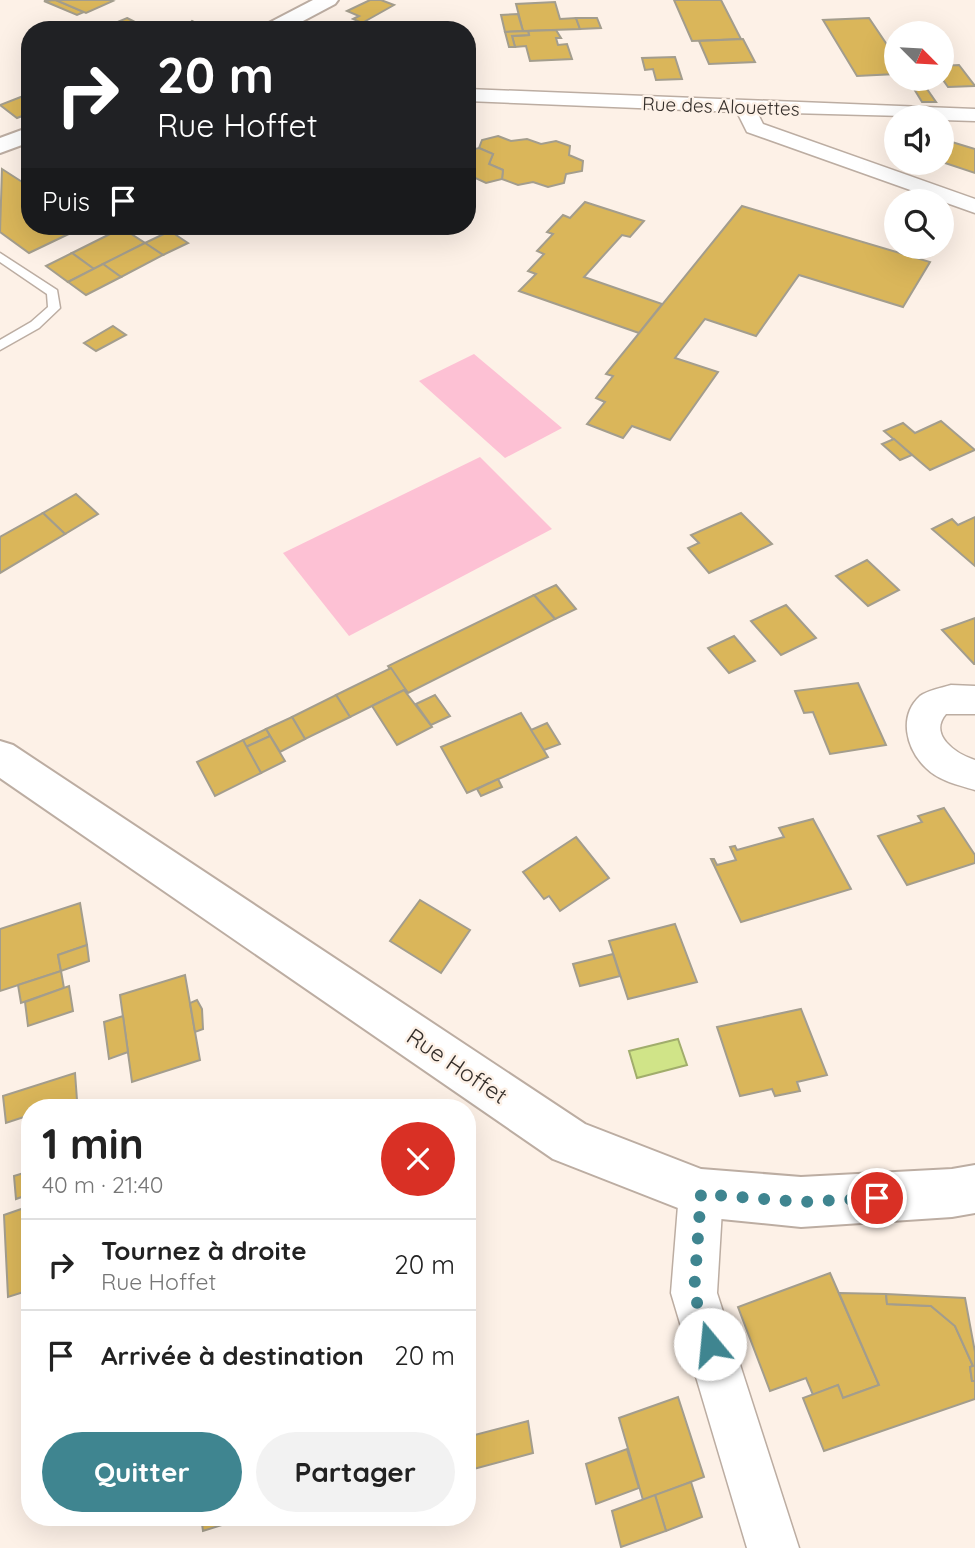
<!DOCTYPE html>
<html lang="fr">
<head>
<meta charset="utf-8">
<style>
	:root { --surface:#fff; --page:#f2f2f2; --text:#222; --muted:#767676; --line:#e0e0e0; --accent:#3f8590 }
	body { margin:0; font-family:Quicksand,sans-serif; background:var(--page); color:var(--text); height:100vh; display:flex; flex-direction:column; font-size:26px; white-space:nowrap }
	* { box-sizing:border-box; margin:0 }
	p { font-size:23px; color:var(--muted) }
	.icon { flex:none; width:38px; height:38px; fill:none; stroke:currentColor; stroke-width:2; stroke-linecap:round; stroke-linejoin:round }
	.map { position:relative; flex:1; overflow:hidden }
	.details { position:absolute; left:21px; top:1099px; width:455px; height:427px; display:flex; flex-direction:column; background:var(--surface); border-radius:28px; box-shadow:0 7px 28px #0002 }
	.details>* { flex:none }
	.top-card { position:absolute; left:21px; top:21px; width:455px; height:214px; border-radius:28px; box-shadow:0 7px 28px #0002; background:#202124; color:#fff; overflow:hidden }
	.needle { width:46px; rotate:114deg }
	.tools { position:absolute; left:884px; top:21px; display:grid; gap:14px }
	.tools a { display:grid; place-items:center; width:70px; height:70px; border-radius:50%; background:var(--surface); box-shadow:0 7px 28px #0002; font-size:35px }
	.pin { position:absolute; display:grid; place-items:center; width:60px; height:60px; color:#fff; margin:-30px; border:4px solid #fff; border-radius:50%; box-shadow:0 2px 7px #0007 }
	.me { position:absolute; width:77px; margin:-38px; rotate:343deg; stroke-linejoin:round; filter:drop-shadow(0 0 5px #0008) }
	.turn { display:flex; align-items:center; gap:24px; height:147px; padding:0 21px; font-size:32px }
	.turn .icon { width:91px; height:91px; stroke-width:2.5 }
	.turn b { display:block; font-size:49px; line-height:60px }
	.then { display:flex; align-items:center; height:66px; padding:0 21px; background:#0003; gap:14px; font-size:26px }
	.round { display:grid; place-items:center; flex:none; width:74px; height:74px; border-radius:37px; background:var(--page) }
	.head { display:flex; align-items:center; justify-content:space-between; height:119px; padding:0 21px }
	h1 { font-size:42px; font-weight:700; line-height:52px }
	.cta { display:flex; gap:14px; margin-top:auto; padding:14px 21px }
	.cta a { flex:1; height:80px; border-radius:42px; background:var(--accent); color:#fff; font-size:28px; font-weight:700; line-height:80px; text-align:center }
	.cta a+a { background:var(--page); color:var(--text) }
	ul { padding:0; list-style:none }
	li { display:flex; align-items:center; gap:21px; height:91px; padding:0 21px; border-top:2px solid var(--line) }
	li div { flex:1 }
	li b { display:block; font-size:26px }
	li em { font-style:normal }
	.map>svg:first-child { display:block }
	.green { fill:#fdc1d4 }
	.water { fill:#d0e488; stroke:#a1ad6c; stroke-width:2 }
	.building { fill:#dab65a; stroke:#a39d8d; stroke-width:2 }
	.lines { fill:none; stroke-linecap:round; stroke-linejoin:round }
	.lane-casing { stroke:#bcada2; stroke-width:3 }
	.street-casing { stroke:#bcada2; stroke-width:3 }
	.secondary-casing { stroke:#bcada2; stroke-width:4 }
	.lane { fill:#fff; fill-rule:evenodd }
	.street { fill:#fff; fill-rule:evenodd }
	.secondary { fill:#fff; fill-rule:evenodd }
	.route { stroke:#3f8590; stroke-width:12; stroke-dasharray:0 21.6 }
	.labels { text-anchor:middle; stroke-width:5; stroke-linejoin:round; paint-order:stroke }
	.far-street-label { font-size:19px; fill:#342e2a; stroke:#fdf1e7 }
	.street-label { font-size:23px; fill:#342e2a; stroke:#fdf1e7 }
</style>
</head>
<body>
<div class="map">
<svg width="975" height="1548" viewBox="0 0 975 1548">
	<rect width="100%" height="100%" fill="#fdf1e7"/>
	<g class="green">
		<polygon points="474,354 562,428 505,458 419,381"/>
		<polygon points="480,457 552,529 349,636 283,553"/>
	</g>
	<polygon class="water" points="678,1039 687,1065 637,1078 629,1051"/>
	<g class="building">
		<polygon points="55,0 58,1 84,12 77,15 44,1"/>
		<polygon points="60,0 110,0 113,1 86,13 58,1"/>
		<polygon points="370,0 381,0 394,5 362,23 353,19 359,16 347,11"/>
		<polygon points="674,0 721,0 741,39 692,41"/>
		<polygon points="555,2 560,19 576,18 580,29 523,31 516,4"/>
		<polygon points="518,14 523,31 505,32 501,15"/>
		<polygon points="127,18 139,24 126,30 108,26"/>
		<polygon points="576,18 597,18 601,28 580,29"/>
		<polygon points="869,18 896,58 896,74 857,76 823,20"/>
		<polygon points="192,21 209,30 171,30 190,23"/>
		<polygon points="556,30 561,38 556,38 558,45 567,44 572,59 530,61 526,46 515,47 512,36 529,35 528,31"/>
		<polygon points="528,31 529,35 512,36 515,47 509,47 505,32"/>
		<polygon points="743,39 755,62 709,64 699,41"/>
		<polygon points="675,57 682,79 656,80 653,69 645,70 642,58"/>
		<polygon points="959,65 975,86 948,87 943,80 936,79 942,79 942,66"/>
		<polygon points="908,79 920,79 936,102 922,102"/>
		<polygon points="26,95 30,98 30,113 17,118 0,105"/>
		<polygon points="498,136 511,141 527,139 541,144 556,141 570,146 569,155 583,161 582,171 566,174 564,183 548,187 533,182 518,185 502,179 503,170 489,164 493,154 479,148 482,140"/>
		<polygon points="942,139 975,149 975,173 942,162"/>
		<polygon points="479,148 493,154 489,164 503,170 502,179 486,183 471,176 474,167 467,164 467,151"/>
		<polygon points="2,169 30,187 30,226 74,226 77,230 29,253 0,232"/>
		<polygon points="585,202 644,221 630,237 622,235 584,277 662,304 639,333 519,291 536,274 528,271 544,254 537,251 553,234 547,232 563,215 570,218"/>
		<polygon points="742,206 930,262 903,307 799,275 756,336 705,319 675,358 718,372 670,440 632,426 623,438 587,424 605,402 596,398 613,376 606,374"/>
		<polygon points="122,228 145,243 94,269 72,253"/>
		<polygon points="170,231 188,243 163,255 145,243"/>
		<polygon points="145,243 163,255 121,277 103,264"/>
		<polygon points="72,253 94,269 68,282 46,266"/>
		<polygon points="103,264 121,277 86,295 68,282"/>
		<polygon points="113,326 126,335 96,351 84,343"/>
		<polygon points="941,421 975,450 930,470 884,431 903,423 915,433"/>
		<polygon points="894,439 912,455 900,460 882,444"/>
		<polygon points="76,494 98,514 65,534 43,513"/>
		<polygon points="43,513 65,534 0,573 0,537"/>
		<polygon points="741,513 772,544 709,573 688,548 699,543 691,535"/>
		<polygon points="975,517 975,566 932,529 952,519 958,525"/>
		<polygon points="867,560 899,590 868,606 836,576"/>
		<polygon points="556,585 576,609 555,619 534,595"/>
		<polygon points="534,595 555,619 408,693 388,666"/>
		<polygon points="786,605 816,638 781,655 751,621"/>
		<polygon points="975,618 975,664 974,664 942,630"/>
		<polygon points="734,636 755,661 729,673 708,648"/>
		<polygon points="391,668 408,693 404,690 350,717 336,695"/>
		<polygon points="858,683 886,745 830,754 813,712 804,713 795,691"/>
		<polygon points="404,690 432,727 397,745 372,706"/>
		<polygon points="336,695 350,717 305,739 292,717"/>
		<polygon points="435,695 450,716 431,725 416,704"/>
		<polygon points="521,713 548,757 467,793 441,747"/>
		<polygon points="292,717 305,739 280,752 266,729"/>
		<polygon points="547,723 560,744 544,750 531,730"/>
		<polygon points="266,729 270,736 246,747 243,740"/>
		<polygon points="270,736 285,761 261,773 246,747"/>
		<polygon points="243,740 261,773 215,796 197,762"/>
		<polygon points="498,779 502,787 481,796 477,789"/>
		<polygon points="944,808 975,855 975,863 907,885 878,836 922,822 918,816"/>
		<polygon points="813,819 851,889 741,922 711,859 714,859 717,865 736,860 730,847 735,846 737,850 784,837 779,828"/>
		<polygon points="576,837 609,878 560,911 549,896 544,899 523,872"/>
		<polygon points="420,900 470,930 441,973 390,941"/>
		<polygon points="80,903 87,945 58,955 61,971 0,991 0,929"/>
		<polygon points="675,924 697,982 628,999 609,941"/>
		<polygon points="87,945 89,961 61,971 58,955"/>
		<polygon points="613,954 620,976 580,986 573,964"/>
		<polygon points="61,971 64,988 21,1003 18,985"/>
		<polygon points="185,975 200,1060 132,1082 120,995"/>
		<polygon points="69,986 73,1011 28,1026 25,1002"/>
		<polygon points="197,1000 202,1009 203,1029 195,1032 190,1003"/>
		<polygon points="801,1009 827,1075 797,1082 800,1091 775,1096 772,1089 740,1096 717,1027"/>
		<polygon points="123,1016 128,1052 109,1059 104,1022"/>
		<polygon points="75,1073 77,1100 53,1108 30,1108 30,1115 6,1123 3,1096"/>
		<polygon points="30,1171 30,1194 16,1199 14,1176"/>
		<polygon points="30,1206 30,1290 8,1297 4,1215"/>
		<polygon points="830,1273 879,1385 843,1398 838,1385 813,1395 806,1378 770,1391 738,1307"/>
		<polygon points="839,1293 886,1294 887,1304 931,1306 955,1326 973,1366 970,1367 972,1381 975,1381 975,1399 824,1451 803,1398 838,1385 843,1398 879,1385"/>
		<polygon points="886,1294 965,1298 975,1352 975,1381 972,1381 970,1367 973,1366 955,1326 931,1306 887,1304"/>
		<polygon points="678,1397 704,1477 643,1500 619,1418"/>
		<polygon points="528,1421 533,1453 470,1470 467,1437"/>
		<polygon points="627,1449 639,1488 596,1504 586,1464"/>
		<polygon points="691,1482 702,1517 666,1531 655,1495"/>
		<polygon points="655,1495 666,1531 621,1547 612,1511"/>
		<polygon points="201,1517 244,1517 244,1518 203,1531"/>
	</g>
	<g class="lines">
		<g class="lane-casing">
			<polygon id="lane" points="0,253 57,290 60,308 39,328 0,350 0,340 31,322 48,307 47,294 0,262"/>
		</g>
		<g class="street-casing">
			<g id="street">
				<polygon points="467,89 975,109 975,121 942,120 942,117 757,112 763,124 975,199 975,213 747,132 737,112 467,101"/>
				<path d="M951,685l24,1v28h-29c-18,21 10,40 29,46v30c-17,-5 -36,-9 -49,-22 -20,-19 -28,-52 -6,-72 8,-6 21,-8 31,-11z"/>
				<polygon points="701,1171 717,1177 723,1193 717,1293 799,1548 747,1548 671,1293 679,1193 685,1177"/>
			</g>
		</g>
		<g class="secondary-casing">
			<g id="secondary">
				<polygon points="313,0 338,0 335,4 286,30 260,30 263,26"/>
				<polygon points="30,127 30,142 0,153 0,138"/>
				<polygon points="0,741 13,745 585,1124 701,1169 801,1177 952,1169 975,1165 975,1213 952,1217 801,1227 701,1217 553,1159 0,778"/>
			</g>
		</g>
		<use href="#lane" class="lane"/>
		<use href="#street" class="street"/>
		<use href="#secondary" class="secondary"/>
	</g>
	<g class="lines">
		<polyline class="route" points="710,1344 694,1293 701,1194 802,1202 877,1198"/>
	</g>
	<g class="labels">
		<g class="far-street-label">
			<text transform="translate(721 106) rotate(2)" y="7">Rue des Alouettes</text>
		</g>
		<g class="street-label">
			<text transform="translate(457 1066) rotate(34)" y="8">Rue Hoffet</text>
		</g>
	</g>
</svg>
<div class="tools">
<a><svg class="needle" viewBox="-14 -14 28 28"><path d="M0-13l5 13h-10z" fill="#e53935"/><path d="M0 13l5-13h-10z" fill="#767676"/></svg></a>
<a><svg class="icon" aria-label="sound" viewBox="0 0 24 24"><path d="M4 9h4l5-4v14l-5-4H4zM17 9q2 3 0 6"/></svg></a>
<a><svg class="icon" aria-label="search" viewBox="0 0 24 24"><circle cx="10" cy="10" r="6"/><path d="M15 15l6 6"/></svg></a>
</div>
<div class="pin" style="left:877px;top:1198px;background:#d93025"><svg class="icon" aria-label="arrive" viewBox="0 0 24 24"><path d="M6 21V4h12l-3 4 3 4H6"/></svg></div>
<svg class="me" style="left:710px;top:1344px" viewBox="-20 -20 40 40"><circle r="19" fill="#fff"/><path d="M0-13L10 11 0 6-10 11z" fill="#3f8590"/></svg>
<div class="top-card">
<div class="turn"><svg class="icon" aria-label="right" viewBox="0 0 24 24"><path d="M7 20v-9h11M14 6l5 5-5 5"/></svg><div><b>20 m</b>Rue Hoffet</div></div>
<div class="then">Puis<svg class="icon" aria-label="arrive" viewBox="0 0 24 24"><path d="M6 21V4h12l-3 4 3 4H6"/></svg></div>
</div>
<section class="details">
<div class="head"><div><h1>1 min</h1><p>40 m · 21:40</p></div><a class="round" style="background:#d93025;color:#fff"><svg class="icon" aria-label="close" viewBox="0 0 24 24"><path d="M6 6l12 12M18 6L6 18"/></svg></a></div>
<ul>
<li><svg class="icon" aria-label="right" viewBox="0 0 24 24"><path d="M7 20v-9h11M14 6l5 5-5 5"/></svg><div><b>Tournez à droite</b><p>Rue Hoffet</p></div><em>20 m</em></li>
<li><svg class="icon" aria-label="arrive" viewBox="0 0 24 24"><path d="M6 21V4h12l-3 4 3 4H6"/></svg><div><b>Arrivée à destination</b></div><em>20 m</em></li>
</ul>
<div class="cta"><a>Quitter</a><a>Partager</a></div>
</section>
</div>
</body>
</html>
